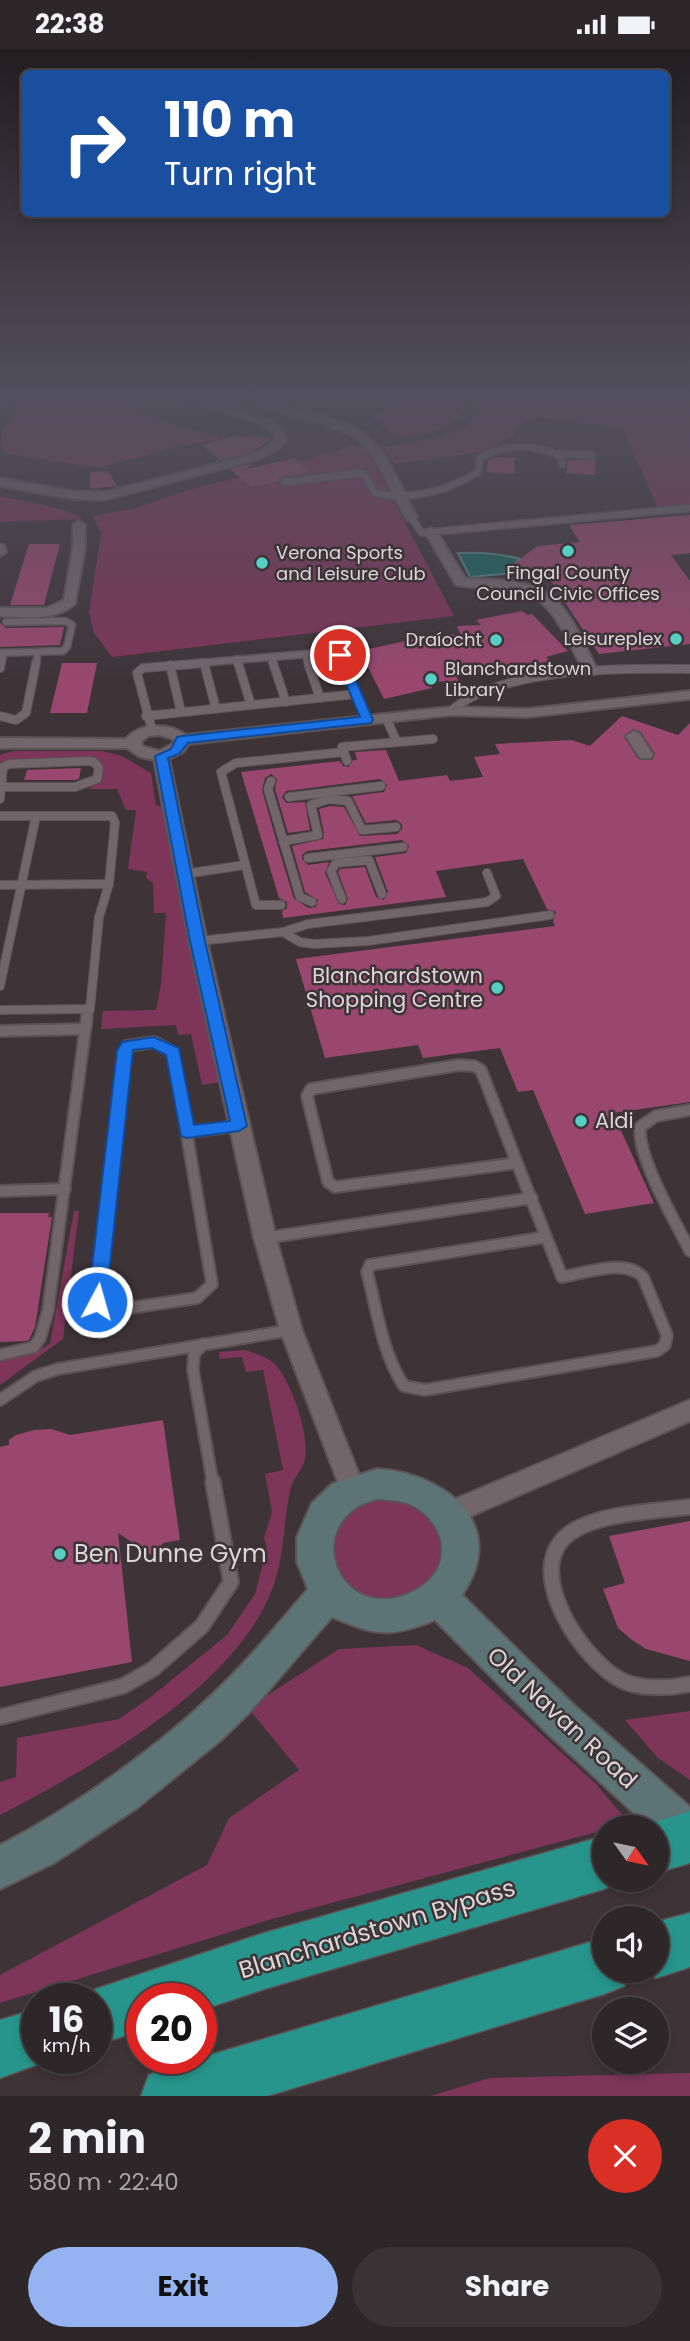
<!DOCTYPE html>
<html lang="en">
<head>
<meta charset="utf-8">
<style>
	:root { --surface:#2e272a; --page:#3a3336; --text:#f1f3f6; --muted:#a7a5a8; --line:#494447; --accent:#95b2f1 }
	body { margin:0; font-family:Poppins,sans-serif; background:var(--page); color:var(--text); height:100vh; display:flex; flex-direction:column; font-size:26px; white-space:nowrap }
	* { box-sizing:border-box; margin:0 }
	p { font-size:23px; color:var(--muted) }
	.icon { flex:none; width:38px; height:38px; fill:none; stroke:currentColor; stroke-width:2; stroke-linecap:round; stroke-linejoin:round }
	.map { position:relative; height:2047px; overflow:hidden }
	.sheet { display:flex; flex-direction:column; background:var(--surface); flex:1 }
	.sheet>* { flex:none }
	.hud { position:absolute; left:21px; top:21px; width:649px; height:147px; border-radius:10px; box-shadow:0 4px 10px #0003,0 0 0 2px var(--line); background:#1a4fa0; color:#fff; overflow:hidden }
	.needle { width:46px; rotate:123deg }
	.tools { position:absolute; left:592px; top:1766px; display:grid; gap:14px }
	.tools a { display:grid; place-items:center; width:77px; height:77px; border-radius:50%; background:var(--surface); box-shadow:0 4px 10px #0003,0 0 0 2px var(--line); font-size:35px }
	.speed { position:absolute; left:21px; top:1934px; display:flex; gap:14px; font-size:35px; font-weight:700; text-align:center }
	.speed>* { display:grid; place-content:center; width:91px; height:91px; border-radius:50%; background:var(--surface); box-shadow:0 4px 10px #0003,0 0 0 2px var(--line); line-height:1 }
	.speed small { font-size:18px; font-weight:400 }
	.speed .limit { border:10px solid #d22; background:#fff; color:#111 }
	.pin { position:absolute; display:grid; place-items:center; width:60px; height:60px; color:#fff; margin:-30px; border:4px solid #fff; border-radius:50%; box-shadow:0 2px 7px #0007 }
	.me { position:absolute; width:77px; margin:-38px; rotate:6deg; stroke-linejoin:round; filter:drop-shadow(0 0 5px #0008) }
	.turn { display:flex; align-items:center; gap:24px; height:147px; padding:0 28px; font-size:32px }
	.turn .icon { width:91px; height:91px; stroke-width:2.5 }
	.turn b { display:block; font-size:49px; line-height:60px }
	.round { display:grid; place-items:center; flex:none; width:74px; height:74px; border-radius:37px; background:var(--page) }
	.overview { display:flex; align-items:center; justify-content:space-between; height:119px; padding:0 28px }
	h1 { font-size:42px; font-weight:700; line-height:52px }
	.primary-button { display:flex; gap:14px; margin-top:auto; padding:14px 28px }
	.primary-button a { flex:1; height:80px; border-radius:42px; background:var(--accent); color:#111; font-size:28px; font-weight:700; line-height:80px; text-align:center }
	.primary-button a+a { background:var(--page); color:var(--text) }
	.status { display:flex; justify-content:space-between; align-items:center; height:49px; padding:0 35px; background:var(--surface); direction:ltr }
	.status svg { height:19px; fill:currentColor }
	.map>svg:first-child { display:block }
	.green { fill:#7d3559 }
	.water { fill:#18635c; stroke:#538681; stroke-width:2 }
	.building { fill:#99476f; fill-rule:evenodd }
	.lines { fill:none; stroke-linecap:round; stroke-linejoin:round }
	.lane-far3-casing { stroke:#5c5356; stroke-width:9 }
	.lane-far2-casing { stroke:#5c5356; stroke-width:10 }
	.lane-far1-casing { stroke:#5c5356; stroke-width:14 }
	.lane-casing { stroke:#5c5356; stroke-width:18 }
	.street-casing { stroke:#5c5356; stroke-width:4 }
	.secondary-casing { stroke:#5c5356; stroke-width:4 }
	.highway-casing { stroke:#5c5356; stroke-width:3 }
	.lane-far3 { stroke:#72666b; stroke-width:6 }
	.lane-far2 { stroke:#72666b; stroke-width:8 }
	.lane-far1 { stroke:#72666b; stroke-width:10 }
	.lane { stroke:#72666b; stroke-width:14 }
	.street { fill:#72666b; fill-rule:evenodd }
	.secondary { fill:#5c7475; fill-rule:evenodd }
	.highway { fill:#27958b; fill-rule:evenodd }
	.route { fill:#1a73e8; stroke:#114b97; stroke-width:2 }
	.poi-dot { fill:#57cec2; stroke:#3e3438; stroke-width:2.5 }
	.labels { text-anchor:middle; stroke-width:5; stroke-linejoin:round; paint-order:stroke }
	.far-poi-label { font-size:18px; fill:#ddd6d8; stroke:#3e3438; text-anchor:start }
	.poi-label { font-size:21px; fill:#ddd6d8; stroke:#3e3438; text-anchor:end }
	.near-poi-label { font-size:24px; fill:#ddd6d8; stroke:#3e3438; text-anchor:start }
	.near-street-label { font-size:24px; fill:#ddd6d8; stroke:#3e3438 }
</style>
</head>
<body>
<div class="status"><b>22:38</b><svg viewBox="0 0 49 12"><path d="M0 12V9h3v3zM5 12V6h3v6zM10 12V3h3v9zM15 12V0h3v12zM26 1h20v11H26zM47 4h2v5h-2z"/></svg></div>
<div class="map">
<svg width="690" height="2047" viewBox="0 0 690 2047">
	<rect width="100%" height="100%" fill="#3e3438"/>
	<g class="green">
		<polygon points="15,346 112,346 139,356 131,360 185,380 220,386 219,391 179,397 99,419 10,405 1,400 2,381 9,373"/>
		<path d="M412,346h63c-25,35 -34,38 -76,43l-27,-20z"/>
		<polygon points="487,346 690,346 690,456 658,459 622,379 535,368 519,377 512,387 482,403 395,415 381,398 433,390 467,377"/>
		<polygon points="353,394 367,401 454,567 112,608 94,584 89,563 101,484 92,467 137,459 175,445 342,400"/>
		<polygon points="0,447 61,460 84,470 0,473"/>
		<polygon points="13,702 102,702 122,707 151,724 156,757 171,756 229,1032 202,1036 191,985 178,986 176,976 101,980 103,962 156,961 161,935 166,864 154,864 153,834 146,829 147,823 128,820 136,761 126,761 117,740 88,740 101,733 104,719 94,711 0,718 0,706"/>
		<polygon points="74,1162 79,1162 63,1290 0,1336 0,1312 32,1305 50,1295"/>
		<path d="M246,1301c8,3 18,6 25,11 19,13 39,75 34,98 -2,10 -11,18 -14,28 -8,33 -6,68 -18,100 -36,100 -183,181 -273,228v-33l16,-5 1,-39 102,-19 33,-23 75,-61 28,-41 12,-46 -3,-10 8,-26 -7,-38 18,-4 -20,-100 -17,2 -4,-15 -22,2 -1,-7z"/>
		<path d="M383,1450c40,3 48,15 63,49l-10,34 -32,19 -39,-3 -17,-10 -11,-14 -5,-34 6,-16 12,-13 15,-8z"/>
		<polygon points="416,1596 468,1619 595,1734 629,1774 604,1778 604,1781 272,1870 0,1954 0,1926 207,1816 229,1769 299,1721 248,1659 339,1600"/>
		<polygon points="690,1662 690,1731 658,1709 625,1671"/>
		<polygon points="690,2024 690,2047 430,2047 490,2029"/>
	</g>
	<path class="water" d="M458,504c21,-1 41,0 62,6l-13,11h16l-1,2 -52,5z"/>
	<g class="building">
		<polygon points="233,387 264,388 271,390 250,404 220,411 202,396"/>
		<polygon points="495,408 515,409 514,425 486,423 488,412"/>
		<polygon points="295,409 310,423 283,427 277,430 279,432 251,438 230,420 252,415 247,420"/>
		<polygon points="596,410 595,426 566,424 568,411"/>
		<polygon points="108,422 117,437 90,440 90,424"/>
		<polygon points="690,466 690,504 671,506 690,532 690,595 599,605 547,526 538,518 506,521 537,497 580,493 569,476"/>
		<polygon points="29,495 60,495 44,556 10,556"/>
		<polygon points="522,562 527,566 532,565 568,602 546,608 550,612 505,621 456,625 458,632 432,633 432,639 384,650 360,602 414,590 413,588 460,585 457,577 481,576 476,571"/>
		<polygon points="0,574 6,579 64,578 60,596 0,598"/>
		<polygon points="62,614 97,614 87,664 50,664"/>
		<path d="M622,667l56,19 12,-12v379l-77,11 41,90 -69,11 -52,-124 -15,2 -18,-44 -77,10 -5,-13 -93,13 -29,-99 259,-33 -2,-5 3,-9 -9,-3 -24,-50 -87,12 10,26 -163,21 -1,-7 5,-3v-6l-8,-4 -38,-126 99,-11 3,5 6,1 4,-7h4l-2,-8 31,-2 13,31 48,-6 3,6 33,-4 -9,-20 26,-3 -5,-10 76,-4 19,6zM633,680l8,3 14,22 -3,6 -14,-1 -14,-22zM271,725l6,5 -2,10 13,44 22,-3 -5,-28 -19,1 -4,-6 4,-6 94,-12 7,6 -3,7 -32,4 14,27 30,-3 6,4v5l-5,5 -37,2 -16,-29 -14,-1 -11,3 5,25 -1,5 -31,7 13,46 13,8 -2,7 -7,1 -15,-9 -17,-56 -15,-53 3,-12zM402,791l7,6 -3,7 -31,4 13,35 -4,8 -8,-3 -11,-30 -25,2 -2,3 10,27 -3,6 -6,-1 -14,-31 4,-11 -21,3 -6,-6v-4l5,-4z"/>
		<polygon points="81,719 79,730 74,731 24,731 27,721"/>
		<polygon points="0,1164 49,1164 48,1168 52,1168 35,1278 29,1291 24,1292 0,1293"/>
		<polygon points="163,1371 180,1491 163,1494 154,1508 118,1484 132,1613 0,1638 0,1398 9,1396 9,1391 16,1386 34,1381 51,1380 70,1386"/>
		<polygon points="690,1472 690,1612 646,1600 632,1591 618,1579 603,1540 625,1534 609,1487"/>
	</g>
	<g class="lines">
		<g class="lane-far3-casing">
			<g id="lane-far3">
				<polyline points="559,405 592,406"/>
				<path d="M284,433l77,-9 4,2 10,18c35,8 73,-2 103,-21l2,-14c25,-15 57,-14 82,-1v7"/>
				<polyline points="411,468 422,484 690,459"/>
				<polyline points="0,604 63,602 67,598 72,576 65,572 6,573"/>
				<polyline points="305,605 309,615"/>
				<polyline points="271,608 273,615"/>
				<polyline points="237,610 239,615"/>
				<polyline points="1,615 4,604"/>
				<polyline points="36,615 38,603"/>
				<polyline points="186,615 331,603 340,606 344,615"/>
			</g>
		</g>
		<g class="lane-far2-casing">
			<g id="lane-far2">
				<polyline points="204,614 216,660"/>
				<polyline points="238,614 251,656"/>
				<polyline points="273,614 286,653"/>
				<polyline points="308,614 320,649"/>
				<polyline points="343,614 367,671"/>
				<polyline points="170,616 181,663"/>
				<polyline points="0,619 1,614"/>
				<path d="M451,662c49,-44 175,-43 239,-42"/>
				<polyline points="0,667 16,671 26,664 36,614"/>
				<polyline points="146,667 356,645"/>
				<polyline points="386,669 397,693"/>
				<polyline points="152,681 137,624 143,619 206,614"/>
				<polyline points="347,712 342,698 433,690"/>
				<polyline points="271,732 268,740 300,848 312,853"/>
				<polyline points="289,748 381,737"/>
				<polyline points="0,750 3,718 9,715 88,712 94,713 99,719 97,730 75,738 2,738"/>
				<polyline points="0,767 112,767 115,774 109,835 99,868 90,960 86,969"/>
				<polyline points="283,792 318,786 311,756 329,750 348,752 362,781 396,778"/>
				<polyline points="308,809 403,798"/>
				<polyline points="184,825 245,816"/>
				<polyline points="0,836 109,835"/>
				<polyline points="342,850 331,822 336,814 369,811 382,845"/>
				<polyline points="281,856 256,856 221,723 236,714 344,703"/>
				<polyline points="283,883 300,893 314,895 368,892 550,866"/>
				<polyline points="198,892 283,883 308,875 487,853 496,847 487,824"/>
				<polyline points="0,937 36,767"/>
				<polyline points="0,961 90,960"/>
			</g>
		</g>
		<g class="lane-far1-casing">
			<g id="lane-far1">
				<polyline points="0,982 85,980"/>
				<polygon points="154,993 173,1003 212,1235 197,1249 109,1262 100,1259 97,1253 125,1002 127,997"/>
				<polygon points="459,1016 474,1017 481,1021 517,1114 335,1138 328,1133 307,1047 311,1040"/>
				<path d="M690,1061l-34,6 -16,11c-2,32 35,94 50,124"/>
				<polyline points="187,1083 239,1077"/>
				<path d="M517,1114l45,114c24,-4 62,-19 81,0l24,58 -2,10 -8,6 -232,39 -21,-4c-22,-33 -27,-76 -37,-114l3,-7 176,-28"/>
				<polyline points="0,1142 65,1140"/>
				<polyline points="265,1189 532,1149"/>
				<polyline points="203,1295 194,1305 193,1321 213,1435"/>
				<polyline points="0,1306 34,1298 40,1289 48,1262 87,967"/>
				<polyline points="0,1351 36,1327 58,1320 291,1281"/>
			</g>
		</g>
		<g class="lane-casing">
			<g id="lane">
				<path d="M690,1458c-34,4 -92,6 -120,26 -50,36 12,127 51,147 19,10 49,8 69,4"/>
				<polyline points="0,1668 123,1637 153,1620 202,1577 231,1533 213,1433"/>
			</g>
		</g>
		<g class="street-casing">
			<g id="street">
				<polygon points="172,346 188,346 272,372 283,381 286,391 279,400 259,410 105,451 73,450 0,437 0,429 73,442 105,443 251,406 271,396 274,391 274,384 264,376"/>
				<path d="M224,346c25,0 122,23 141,39 25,20 37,56 52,83l-10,3 -34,-64 -17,-19 -30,-12z"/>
				<path d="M79,472l6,4v22l-10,57c-21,18 -50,13 -75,12v-8h47l17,-8 9,-53v-22z"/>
				<path d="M431,479l6,4 28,46c26,2 59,0 82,15 24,15 38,54 51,78l-2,3h-10c-19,-30 -30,-76 -70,-83 -20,-4 -40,-2 -60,-6l-31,-53z"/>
				<polygon points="0,495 4,496 6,503 0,507"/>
				<path d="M690,642v8l-163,18 -76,-2 -262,29 -6,8 -14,7 38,182 69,297 26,92 63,160 -3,8 -9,3 -9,-3 -64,-168 -26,-92 -65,-297 -35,-181 -14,-3 -13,-9h-127v-10l126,1c14,-17 43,-16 60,-4l265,-28 76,2zM159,686l14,4 1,4 -15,8 -17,-5v-5l6,-5z"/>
				<polygon points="634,682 639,684 653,706 650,709 640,709 626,687"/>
				<polygon points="690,1351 690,1372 457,1473 448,1476 439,1473 436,1465 439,1457"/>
			</g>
		</g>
		<g class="secondary-casing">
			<path id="secondary" d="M377,1420c69,4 133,56 85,126l113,111 115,101v48l-15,-6 -19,-16v-6h-7l-102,-94 -112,-113c-44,18 -59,16 -103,-3l-81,94 -30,29 -84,68 -83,55 -54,26v-44c73,-37 164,-102 222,-160 31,-30 58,-64 86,-96l-11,-27v-25l15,-34 20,-19zM377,1450c10,1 22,1 32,5 25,10 42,40 28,66 -15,25 -54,38 -80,22 -31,-21 -32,-65 0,-85 5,-4 14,-5 20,-8z"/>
		</g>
		<g class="highway-casing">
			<g id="highway">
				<polygon points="690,1762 690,1814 656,1824 656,1778 641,1778"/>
				<polygon points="604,1787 604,1830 623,1830 604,1840 261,1941 201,1961 201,1950 142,1950 142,1981 96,1996 96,1950 75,1950 96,1940 261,1885"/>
				<polygon points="690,1864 690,1918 656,1929 639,1922 656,1922 656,1873"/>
				<polygon points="604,1889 604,1922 630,1922 624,1937 604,1945 267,2047 141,2047 149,2026 170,2018"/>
				<polygon points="37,1960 37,2009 55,2009 0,2029 0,1971"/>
			</g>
		</g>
		<use href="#lane-far3" class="lane-far3"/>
		<use href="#lane-far2" class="lane-far2"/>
		<use href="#lane-far1" class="lane-far1"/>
		<use href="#lane" class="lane"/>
		<use href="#street" class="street"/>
		<use href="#secondary" class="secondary"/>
		<use href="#highway" class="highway"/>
	</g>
	<linearGradient id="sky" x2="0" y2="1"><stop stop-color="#221d1f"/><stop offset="0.55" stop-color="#52505e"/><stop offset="1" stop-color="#52505e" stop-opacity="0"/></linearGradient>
	<rect width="690" height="633" fill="url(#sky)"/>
	<polygon class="route" points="340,602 345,606 373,671 371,674 188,694 179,705 168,709 205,892 247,1077 239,1082 187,1089 181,1087 166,1006 152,999 133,1001 106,1253 104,1258 97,1261 91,1258 88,1253 117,1002 122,993 154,988 179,999 194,1076 230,1072 190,892 155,707 171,700 177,688 182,687 360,668 334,606"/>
	<g class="poi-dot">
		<circle cx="568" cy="502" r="7"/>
		<circle cx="262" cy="514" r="7"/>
		<circle cx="676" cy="590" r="7"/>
		<circle cx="496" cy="591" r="7"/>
		<circle cx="431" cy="630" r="7"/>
		<circle cx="497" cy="939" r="7"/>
		<circle cx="581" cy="1072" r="7"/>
		<circle cx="60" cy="1505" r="7"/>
	</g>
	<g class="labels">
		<g class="far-poi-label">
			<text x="276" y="510">Verona Sports<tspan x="276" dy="21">and Leisure Club</tspan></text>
			<text x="568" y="530" text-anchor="middle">Fingal County<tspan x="568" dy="21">Council Civic Offices</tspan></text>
			<text x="662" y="596" text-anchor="end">Leisureplex</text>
			<text x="482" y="597" text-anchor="end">Draíocht</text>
			<text x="445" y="626">Blanchardstown<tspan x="445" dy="21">Library</tspan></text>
		</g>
		<g class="poi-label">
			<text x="483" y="934">Blanchardstown<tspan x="483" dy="24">Shopping Centre</tspan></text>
			<text x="595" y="1079" text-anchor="start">Aldi</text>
		</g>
		<g class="near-poi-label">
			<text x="74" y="1513">Ben Dunne Gym</text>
		</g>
		<g class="near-street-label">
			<text transform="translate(562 1669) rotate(43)" y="8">Old Navan Road</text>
			<text transform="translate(377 1880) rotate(-17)" y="8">Blanchardstown Bypass</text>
		</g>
	</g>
</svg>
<div class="tools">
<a><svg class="needle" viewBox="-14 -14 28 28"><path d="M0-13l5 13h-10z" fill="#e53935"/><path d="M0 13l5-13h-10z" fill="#a7a5a8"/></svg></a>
<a><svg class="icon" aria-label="sound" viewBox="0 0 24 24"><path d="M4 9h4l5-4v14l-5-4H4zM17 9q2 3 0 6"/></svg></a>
<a><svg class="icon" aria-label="layers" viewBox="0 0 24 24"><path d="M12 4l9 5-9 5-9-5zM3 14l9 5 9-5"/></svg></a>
</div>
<div class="speed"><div>16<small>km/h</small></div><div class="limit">20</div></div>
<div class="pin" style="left:340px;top:606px;background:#d93025"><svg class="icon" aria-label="arrive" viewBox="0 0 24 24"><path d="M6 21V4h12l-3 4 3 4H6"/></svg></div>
<svg class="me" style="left:97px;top:1253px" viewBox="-20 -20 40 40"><circle r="17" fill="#1a73e8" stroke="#fff" stroke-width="3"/><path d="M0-11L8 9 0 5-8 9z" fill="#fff"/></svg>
<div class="hud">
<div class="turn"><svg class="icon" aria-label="right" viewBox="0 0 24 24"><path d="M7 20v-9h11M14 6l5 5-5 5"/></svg><div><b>110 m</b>Turn right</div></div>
</div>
</div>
<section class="sheet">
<div class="overview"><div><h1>2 min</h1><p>580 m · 22:40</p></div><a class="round" style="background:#d93025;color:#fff"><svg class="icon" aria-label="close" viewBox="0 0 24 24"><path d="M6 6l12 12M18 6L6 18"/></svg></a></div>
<div class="primary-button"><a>Exit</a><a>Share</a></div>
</section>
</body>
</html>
